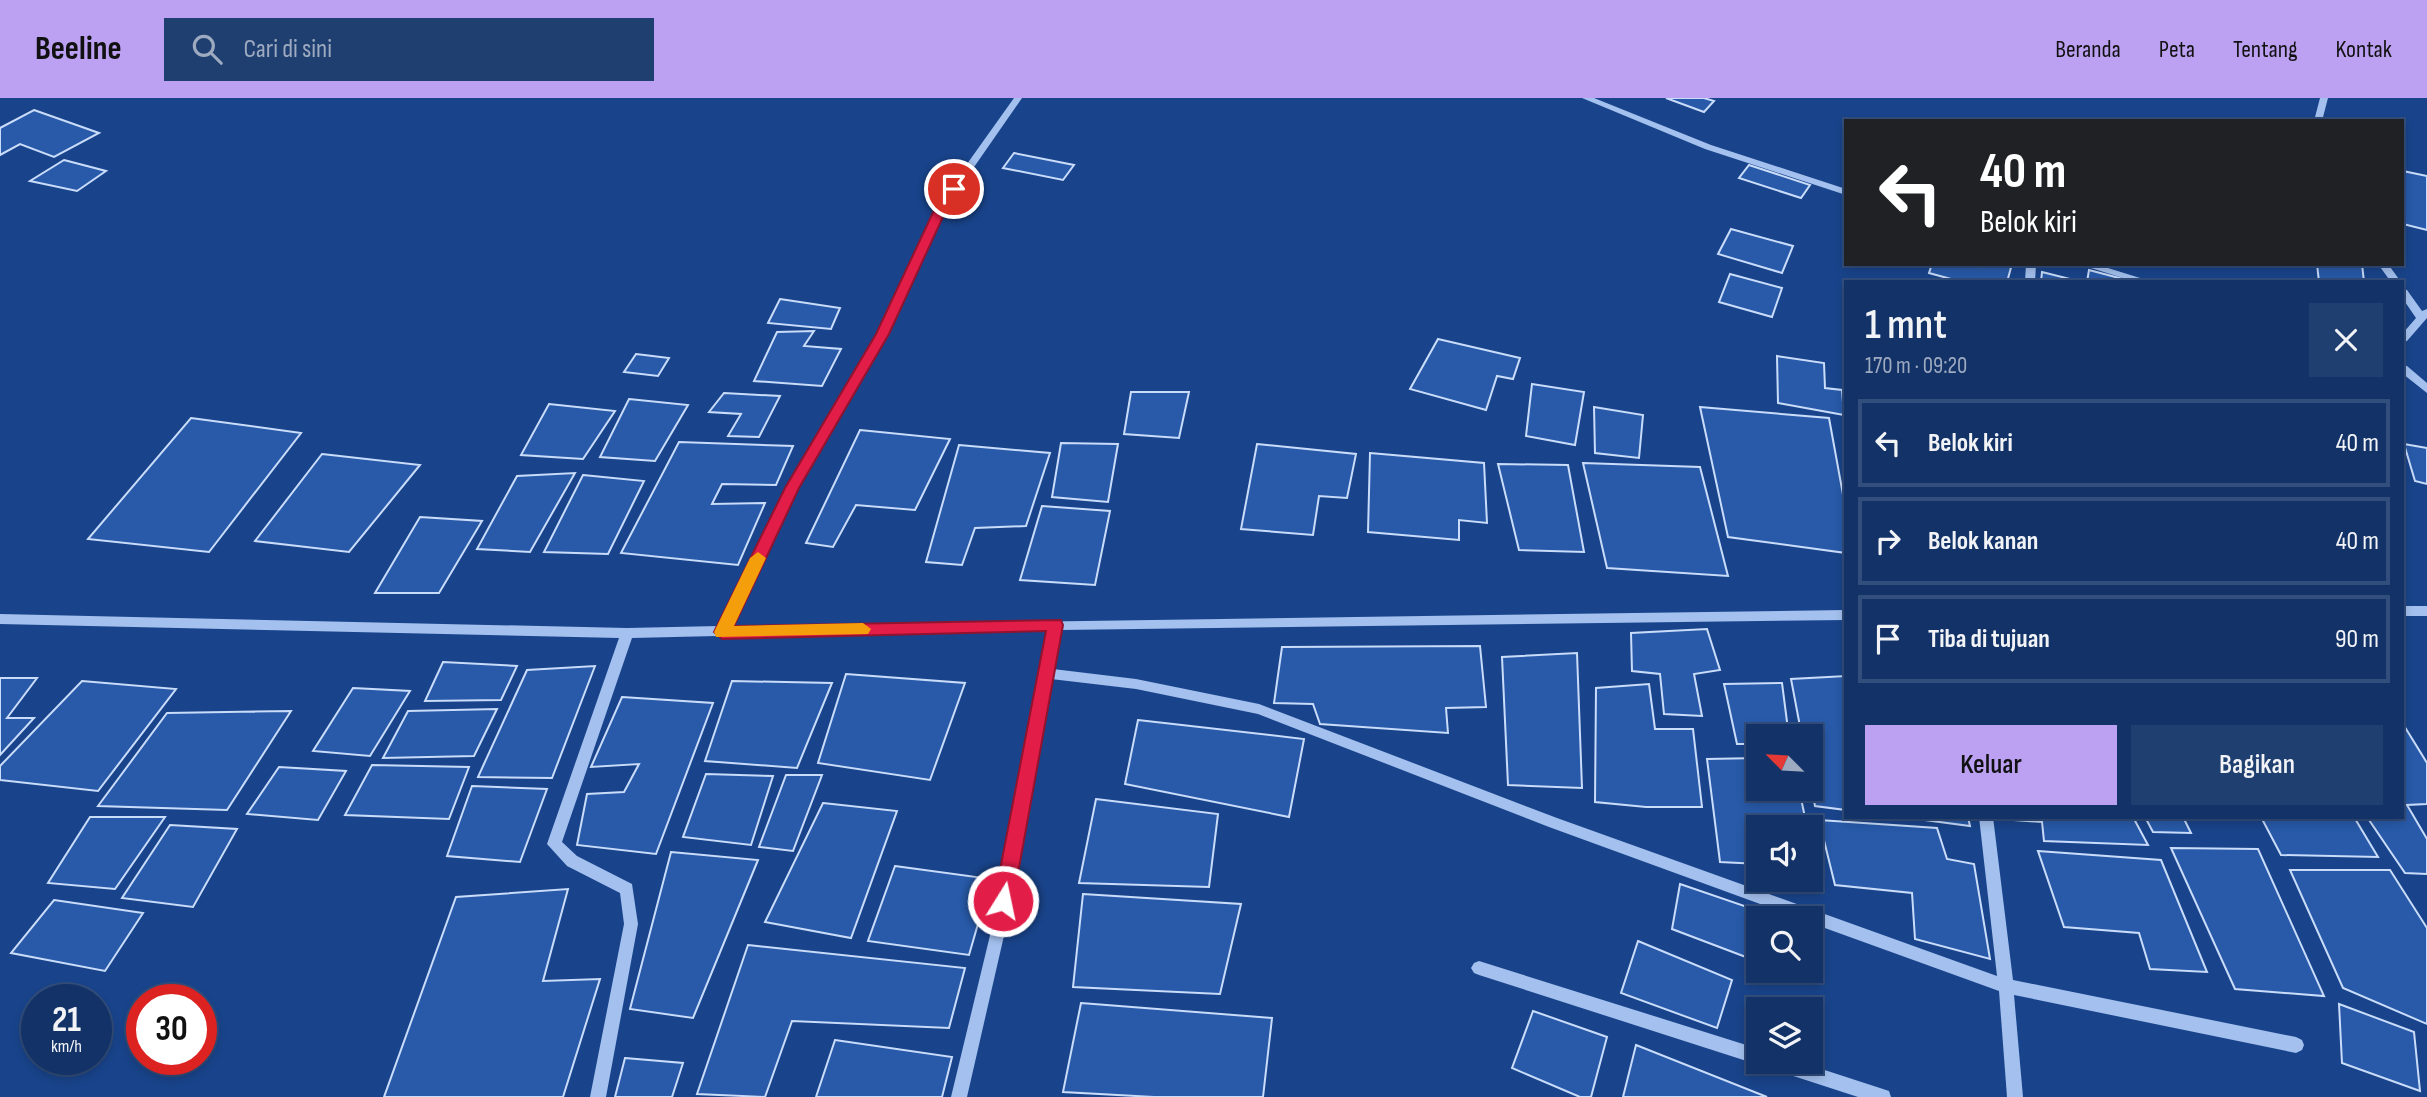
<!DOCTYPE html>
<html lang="id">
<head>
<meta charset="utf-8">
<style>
	:root { --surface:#133368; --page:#203f71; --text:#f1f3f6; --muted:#9daac0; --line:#324e7c; --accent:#bca0f2 }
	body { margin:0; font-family:"Sofia Sans Condensed",sans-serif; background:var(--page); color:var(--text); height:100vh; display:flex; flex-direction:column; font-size:26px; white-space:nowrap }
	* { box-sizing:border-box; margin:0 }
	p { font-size:23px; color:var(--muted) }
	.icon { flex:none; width:38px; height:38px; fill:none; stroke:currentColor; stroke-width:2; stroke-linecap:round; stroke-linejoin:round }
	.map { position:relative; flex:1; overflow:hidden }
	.drawer { position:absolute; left:1844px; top:182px; width:560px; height:539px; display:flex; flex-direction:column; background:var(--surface); border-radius:0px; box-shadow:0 4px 10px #0003,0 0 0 2px var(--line) }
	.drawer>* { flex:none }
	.hud { position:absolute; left:1844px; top:21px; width:560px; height:147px; border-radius:0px; box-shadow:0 4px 10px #0003,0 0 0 2px var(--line); background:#202124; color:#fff; overflow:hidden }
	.needle { width:46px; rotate:294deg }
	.controls { position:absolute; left:1746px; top:626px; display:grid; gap:14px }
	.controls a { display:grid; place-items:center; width:77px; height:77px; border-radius:0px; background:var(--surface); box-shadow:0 4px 10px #0003,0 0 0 2px var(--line); font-size:35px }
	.speed { position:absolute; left:21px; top:886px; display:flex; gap:14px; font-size:35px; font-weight:700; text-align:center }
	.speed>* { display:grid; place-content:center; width:91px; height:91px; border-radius:50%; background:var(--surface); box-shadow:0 4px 10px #0003,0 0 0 2px var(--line); line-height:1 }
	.speed small { font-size:18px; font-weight:400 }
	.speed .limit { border:10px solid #d22; background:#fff; color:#111 }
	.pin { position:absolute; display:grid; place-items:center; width:60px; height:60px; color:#fff; margin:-30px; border:4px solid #fff; border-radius:50%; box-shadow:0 2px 7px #0007 }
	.me { position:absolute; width:77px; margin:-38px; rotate:10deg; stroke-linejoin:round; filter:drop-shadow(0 0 5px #0008) }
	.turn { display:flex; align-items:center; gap:24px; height:147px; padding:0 21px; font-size:32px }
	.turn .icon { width:91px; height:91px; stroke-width:2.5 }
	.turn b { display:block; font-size:49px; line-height:60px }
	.round { display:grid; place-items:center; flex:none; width:74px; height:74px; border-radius:0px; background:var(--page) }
	.headline { display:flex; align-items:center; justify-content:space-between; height:119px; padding:0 21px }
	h1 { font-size:42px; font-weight:600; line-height:52px }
	.primary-button { display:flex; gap:14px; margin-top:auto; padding:14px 21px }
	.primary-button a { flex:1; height:80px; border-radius:0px; background:var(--accent); color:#111; font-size:28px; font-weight:600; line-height:80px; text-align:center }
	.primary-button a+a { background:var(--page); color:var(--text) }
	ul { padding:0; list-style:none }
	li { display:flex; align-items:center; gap:21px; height:88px; margin:0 14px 10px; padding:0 7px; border:4px solid var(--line); border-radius:0px }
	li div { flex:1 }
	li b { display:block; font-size:26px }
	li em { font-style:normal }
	header { display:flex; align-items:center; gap:42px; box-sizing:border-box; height:98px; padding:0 35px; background:var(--accent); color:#111 }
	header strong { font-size:33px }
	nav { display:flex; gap:38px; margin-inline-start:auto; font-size:24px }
	.search { width:490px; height:63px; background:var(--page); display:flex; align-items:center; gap:18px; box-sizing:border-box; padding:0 24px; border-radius:0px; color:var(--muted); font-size:26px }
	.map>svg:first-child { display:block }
	.building { fill:#285aa9; stroke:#c9dcfa; stroke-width:2 }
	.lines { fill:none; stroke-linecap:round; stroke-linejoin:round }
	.minor { fill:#a3c0ee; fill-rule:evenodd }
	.route { fill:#e11d48; stroke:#92132f; stroke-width:2 }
	.slow { fill:#f59e0b }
</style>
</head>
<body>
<header>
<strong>Beeline</strong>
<div class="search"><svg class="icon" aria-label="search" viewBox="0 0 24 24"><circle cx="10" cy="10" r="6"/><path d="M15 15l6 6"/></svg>Cari di sini</div>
<nav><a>Beranda</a><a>Peta</a><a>Tentang</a><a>Kontak</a></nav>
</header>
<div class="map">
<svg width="2427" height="999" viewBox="0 0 2427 999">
	<rect width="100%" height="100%" fill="#19448b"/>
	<g class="building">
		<polygon points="1666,0 1704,0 1714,3 1704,14"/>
		<polygon points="34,12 99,35 54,59 20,46 0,57 0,30"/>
		<polygon points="1014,55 1074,67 1063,82 1003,70"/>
		<polygon points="64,62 106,73 77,93 30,83"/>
		<polygon points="1749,67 1810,87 1801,100 1739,80"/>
		<polygon points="2403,73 2427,78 2427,132 2403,126"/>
		<polygon points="1731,131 1793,148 1782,175 1718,156"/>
		<polygon points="1932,166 1967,166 1978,169 1979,166 2012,166 2007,184 1962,184 1929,175"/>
		<polygon points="2317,166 2362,166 2364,184 2319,184"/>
		<polygon points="2089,172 2123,181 2122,184 2087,184"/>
		<polygon points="2042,174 2074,182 2074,184 2041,184"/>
		<polygon points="1730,176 1782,190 1772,219 1719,204"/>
		<polygon points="780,201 840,210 831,231 768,225"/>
		<polygon points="814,233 804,248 841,251 822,288 754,283 777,234"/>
		<polygon points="1438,241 1520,260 1513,281 1497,278 1486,312 1410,291"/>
		<polygon points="636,256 669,260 658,278 624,274"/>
		<polygon points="1777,258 1824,265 1825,290 1842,292 1844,317 1778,305"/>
		<polygon points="1532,286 1584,294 1575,347 1526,338"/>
		<polygon points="1131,294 1189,294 1179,340 1124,336"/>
		<polygon points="724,295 780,298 759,339 728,338 741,316 709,314"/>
		<polygon points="629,301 688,307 655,363 600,359"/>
		<polygon points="549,306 615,313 583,361 521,357"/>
		<polygon points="1594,309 1643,317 1639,360 1595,355"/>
		<polygon points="1700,309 1829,320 1846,413 1846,455 1728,439"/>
		<polygon points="191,320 301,335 209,454 88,441"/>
		<polygon points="860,332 950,341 915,412 856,407 833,449 806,445"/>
		<polygon points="679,344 793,348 776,387 722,386 712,406 765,405 738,467 621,455"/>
		<polygon points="1061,345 1118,346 1108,404 1052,399"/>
		<polygon points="1257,346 1356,356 1347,400 1319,398 1313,437 1241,431"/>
		<polygon points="2404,346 2427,350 2427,386 2415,383"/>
		<polygon points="959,347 1050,355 1026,428 975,430 962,467 926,464"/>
		<polygon points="1370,355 1484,365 1487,425 1459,422 1459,442 1368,434"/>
		<polygon points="322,356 420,367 349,454 255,443"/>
		<polygon points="1583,365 1700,369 1728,478 1607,470"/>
		<polygon points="1498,366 1568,367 1584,454 1519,452"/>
		<polygon points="575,375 530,454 477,451 517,378"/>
		<polygon points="583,377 644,383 608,456 544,454"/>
		<polygon points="1042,408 1110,413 1095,487 1020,482"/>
		<polygon points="420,419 482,423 439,495 375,495"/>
		<polygon points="1707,531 1720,572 1694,576 1702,618 1664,616 1660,576 1632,573 1631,535"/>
		<polygon points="1480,548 1486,609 1446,610 1448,635 1320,626 1313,606 1274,605 1282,549"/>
		<polygon points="1577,555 1582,690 1508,687 1502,559"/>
		<polygon points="443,564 517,568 501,602 425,603"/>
		<polygon points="595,568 552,680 478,679 527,572"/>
		<polygon points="846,576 965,585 930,682 818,665"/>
		<polygon points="1846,578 1846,712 1815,708 1811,689 1811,639 1802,639 1791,581"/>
		<polygon points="0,580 37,580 7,620 34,620 0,657"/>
		<polygon points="82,583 176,591 98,693 0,682 0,668"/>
		<polygon points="732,583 832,585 797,670 705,663"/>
		<polygon points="1782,585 1789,639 1759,639 1759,646 1737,646 1724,586"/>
		<polygon points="1649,586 1655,631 1693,631 1702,709 1646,709 1595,704 1596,590"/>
		<polygon points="353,590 410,593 370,658 313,653"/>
		<polygon points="622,599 713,605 656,756 577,747 587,696 624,694 639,666 591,669"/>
		<polygon points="497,611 474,658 383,660 408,613"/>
		<polygon points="291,613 227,712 98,708 167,615"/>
		<polygon points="1138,622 1304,641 1289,719 1125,686"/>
		<polygon points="2403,626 2427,665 2427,706 2407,707 2427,741 2427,776 2405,775 2367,719 2403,719"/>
		<polygon points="1759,660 1759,691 1799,691 1806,724 1776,730 1759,730 1759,766 1720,764 1707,661"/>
		<polygon points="372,667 469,669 449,721 345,717"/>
		<polygon points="279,669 346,673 318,722 247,716"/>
		<polygon points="706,676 773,678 751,747 683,739"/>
		<polygon points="786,677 822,677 793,753 759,749"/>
		<polygon points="472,688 547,691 520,764 447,758"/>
		<polygon points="1096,701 1218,716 1209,789 1079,785"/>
		<polygon points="823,705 897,713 851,840 765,824"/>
		<polygon points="90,719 165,719 115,791 48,785"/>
		<polygon points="1902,719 1968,719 1970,728"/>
		<polygon points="2013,719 2133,719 2148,747 2044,743 2042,724 2014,722"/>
		<polygon points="2145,719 2213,719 2184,721 2191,735 2153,734"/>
		<polygon points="2261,719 2354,719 2378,759 2281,757"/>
		<polygon points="1819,722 1937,730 1947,761 1974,766 1990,861 1915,841 1912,795 1835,787"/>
		<polygon points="170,727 237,731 193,809 122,800"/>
		<polygon points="2171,750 2258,751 2324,898 2235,891"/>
		<polygon points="2038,753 2161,762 2207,874 2150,871 2139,835 2064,829"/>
		<polygon points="671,754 758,762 693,920 630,911"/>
		<polygon points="895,768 991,781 969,857 868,843"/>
		<polygon points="2290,772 2390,772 2427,830 2427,926 2343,890"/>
		<polygon points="1680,786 1782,821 1759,821 1759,864 1672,831"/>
		<polygon points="568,791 543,883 600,881 563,999 384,999 456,799"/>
		<polygon points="1083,796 1241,806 1220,896 1073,889"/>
		<polygon points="54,802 143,815 105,873 11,855"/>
		<polygon points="1638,843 1732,882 1717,930 1621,895"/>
		<polygon points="748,847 965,870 949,930 792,923 765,999 697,996"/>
		<polygon points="1081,905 1272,920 1263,999 1154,999 1063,994"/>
		<polygon points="2339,906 2414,934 2420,993 2342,965"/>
		<polygon points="1533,913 1607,939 1591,999 1580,999 1512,970"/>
		<polygon points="835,942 952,959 942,999 816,999"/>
		<polygon points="1636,947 1767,999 1623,999"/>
		<polygon points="625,960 683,965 672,999 615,999"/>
	</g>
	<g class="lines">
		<g class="minor">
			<polygon points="1014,0 1022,0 947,108 888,236 798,390 732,528 1846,512 1846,522 1060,532 1053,571 1136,581 1259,606 1557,720 1997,878 1979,719 1993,719 2013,882 2296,939 2302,942 2304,947 2302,952 2296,955 2014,897 2023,999 2007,999 1999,893 1811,825 1811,821 1801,821 1549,729 1258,616 1136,591 1051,581 1006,829 967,999 951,999 992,829 1048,532 727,538 722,540 717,538 632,540 562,744 577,758 632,786 638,826 606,999 590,999 624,826 620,795 567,768 547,746 619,540 0,526 0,516 627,530 719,528 786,390 878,236 937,108"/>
			<polygon points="1582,0 1594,0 1711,47 1846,91 1846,97 1705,51"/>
			<polygon points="2320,0 2328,0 2322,23 2314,23"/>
			<polygon points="2026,166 2036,166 2035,184 2025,184"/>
			<polygon points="2078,166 2095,166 2153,184 2136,184"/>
			<polygon points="2378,166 2388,166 2401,184 2391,184"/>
			<polygon points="2403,191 2407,192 2422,213 2427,211 2427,220 2407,243 2403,244 2403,235 2416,220 2403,201"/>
			<polygon points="2403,267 2407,268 2427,285 2427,295 2403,276"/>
			<rect x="2403" y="508" width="24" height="10"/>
			<polygon points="1479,863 1759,951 1759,964 1765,964 1759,967 1479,877 1474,875 1471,870 1474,865"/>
			<polygon points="1767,964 1800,964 1883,991 1889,993 1891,999 1858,999 1775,972 1769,970"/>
		</g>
	</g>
	<polygon class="route" points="954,88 960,91 948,108 889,236 799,390 734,528 1061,522 1063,527 1013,803 1010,809 1003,812 997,809 994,803 1046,533 722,541 714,534 785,390 876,236 936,108 950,89"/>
	<polygon class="slow" points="758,454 766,460 734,528 863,525 871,531 868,536 716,539 714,534 750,460"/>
</svg>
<div class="controls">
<a><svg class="needle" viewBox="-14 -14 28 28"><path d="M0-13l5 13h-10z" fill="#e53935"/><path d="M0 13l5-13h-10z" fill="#9daac0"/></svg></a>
<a><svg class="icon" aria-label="sound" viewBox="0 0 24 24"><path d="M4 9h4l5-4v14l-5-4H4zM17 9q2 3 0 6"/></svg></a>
<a><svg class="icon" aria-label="search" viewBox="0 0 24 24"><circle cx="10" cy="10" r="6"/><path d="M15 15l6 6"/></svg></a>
<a><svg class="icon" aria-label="layers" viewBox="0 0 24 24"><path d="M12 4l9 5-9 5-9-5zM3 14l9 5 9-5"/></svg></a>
</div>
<div class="speed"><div>21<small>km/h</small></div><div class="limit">30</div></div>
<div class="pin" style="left:954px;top:91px;background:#d93025"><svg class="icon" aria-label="arrive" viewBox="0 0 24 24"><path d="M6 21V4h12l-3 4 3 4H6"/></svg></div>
<svg class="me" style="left:1003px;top:803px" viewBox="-20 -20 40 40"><circle r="17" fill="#e11d48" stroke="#fff" stroke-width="3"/><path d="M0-11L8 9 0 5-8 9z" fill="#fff"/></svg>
<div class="hud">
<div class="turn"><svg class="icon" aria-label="left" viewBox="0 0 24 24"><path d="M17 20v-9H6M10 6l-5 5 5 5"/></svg><div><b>40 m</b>Belok kiri</div></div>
</div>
<section class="drawer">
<div class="headline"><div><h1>1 mnt</h1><p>170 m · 09:20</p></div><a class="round"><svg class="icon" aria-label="close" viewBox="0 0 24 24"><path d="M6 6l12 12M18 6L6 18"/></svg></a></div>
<ul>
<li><svg class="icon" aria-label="left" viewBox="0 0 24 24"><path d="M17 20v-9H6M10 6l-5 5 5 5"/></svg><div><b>Belok kiri</b></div><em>40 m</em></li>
<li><svg class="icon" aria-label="right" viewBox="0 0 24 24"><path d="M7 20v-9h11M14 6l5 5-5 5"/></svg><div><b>Belok kanan</b></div><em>40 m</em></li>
<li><svg class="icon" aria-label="arrive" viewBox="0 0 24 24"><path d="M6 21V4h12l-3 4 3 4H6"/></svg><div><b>Tiba di tujuan</b></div><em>90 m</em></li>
</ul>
<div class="primary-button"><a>Keluar</a><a>Bagikan</a></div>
</section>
</div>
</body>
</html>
